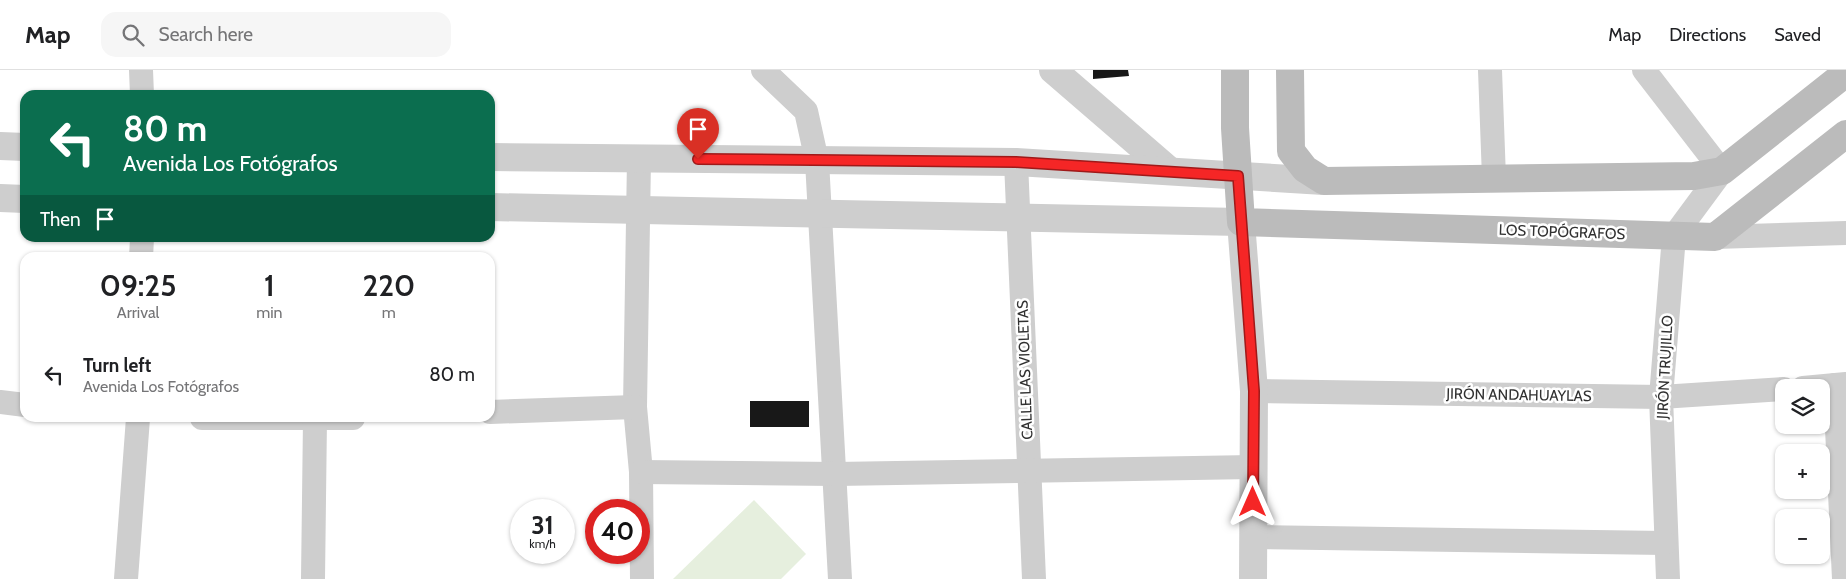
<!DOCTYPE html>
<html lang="en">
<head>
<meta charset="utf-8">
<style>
	:root { --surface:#fff; --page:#f6f6f6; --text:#202124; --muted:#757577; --line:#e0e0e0 }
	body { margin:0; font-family:Cabin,sans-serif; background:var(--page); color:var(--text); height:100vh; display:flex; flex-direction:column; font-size:19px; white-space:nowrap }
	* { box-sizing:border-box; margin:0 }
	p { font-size:16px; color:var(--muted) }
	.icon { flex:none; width:28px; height:28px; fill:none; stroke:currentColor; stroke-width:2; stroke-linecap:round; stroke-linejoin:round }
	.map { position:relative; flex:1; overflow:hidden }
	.details { position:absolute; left:20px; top:182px; width:475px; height:170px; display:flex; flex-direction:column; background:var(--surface); border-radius:15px; box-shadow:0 1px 4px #0004 }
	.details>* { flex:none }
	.banner { position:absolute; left:20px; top:20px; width:475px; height:152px; border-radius:15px; box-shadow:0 1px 4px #0004; background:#0b6e4f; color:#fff; overflow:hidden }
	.tools { position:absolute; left:1775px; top:309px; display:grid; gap:10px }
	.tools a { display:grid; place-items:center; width:55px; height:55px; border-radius:10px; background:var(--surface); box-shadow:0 1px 4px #0004; font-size:25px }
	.speed { position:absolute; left:510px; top:429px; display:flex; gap:10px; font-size:25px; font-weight:700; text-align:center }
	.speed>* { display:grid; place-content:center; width:65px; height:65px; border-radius:50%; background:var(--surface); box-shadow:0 1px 4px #0004; line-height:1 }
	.speed small { font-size:12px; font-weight:400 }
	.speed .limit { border:8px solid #d22; background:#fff; color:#111 }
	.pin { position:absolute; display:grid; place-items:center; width:42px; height:42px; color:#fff; margin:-51px -21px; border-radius:50% 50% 50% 0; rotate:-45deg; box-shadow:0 0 5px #0007 }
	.pin .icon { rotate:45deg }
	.me { position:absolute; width:55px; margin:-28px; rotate:0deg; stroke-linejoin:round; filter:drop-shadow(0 0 4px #0008) }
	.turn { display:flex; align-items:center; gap:18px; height:105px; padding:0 20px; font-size:22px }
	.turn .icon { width:65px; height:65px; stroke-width:2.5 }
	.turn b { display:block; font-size:35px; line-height:42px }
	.then { display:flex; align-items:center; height:48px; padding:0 20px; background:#0003; gap:10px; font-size:19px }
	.eta { display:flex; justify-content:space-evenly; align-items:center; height:85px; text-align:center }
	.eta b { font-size:30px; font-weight:600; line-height:35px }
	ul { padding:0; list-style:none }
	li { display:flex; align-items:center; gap:15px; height:75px; padding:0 20px }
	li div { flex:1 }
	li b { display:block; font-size:19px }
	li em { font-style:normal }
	header { display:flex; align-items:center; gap:30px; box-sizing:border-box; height:70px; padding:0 25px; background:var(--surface); border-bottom:1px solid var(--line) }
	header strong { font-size:24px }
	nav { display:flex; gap:28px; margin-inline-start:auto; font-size:18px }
	.search { width:350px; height:45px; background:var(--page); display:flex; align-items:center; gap:12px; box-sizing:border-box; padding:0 18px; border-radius:15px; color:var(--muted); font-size:19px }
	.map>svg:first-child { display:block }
	.green { fill:#e6efde }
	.building { fill:#181818 }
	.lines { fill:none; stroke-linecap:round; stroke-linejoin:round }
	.minor { stroke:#cecece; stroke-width:24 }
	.tertiary { stroke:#cecece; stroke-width:28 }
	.secondary { stroke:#bbb; stroke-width:28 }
	.route-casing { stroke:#9f1919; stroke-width:12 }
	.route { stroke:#f52626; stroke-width:9 }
	.labels { text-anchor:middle; stroke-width:5; stroke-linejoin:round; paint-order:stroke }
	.street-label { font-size:15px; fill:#313131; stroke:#fff }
</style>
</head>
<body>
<header>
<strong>Map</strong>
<div class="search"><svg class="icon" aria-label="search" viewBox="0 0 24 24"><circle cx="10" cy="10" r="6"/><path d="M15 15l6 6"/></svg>Search here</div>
<nav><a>Map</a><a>Directions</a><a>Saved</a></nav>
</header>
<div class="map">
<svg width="1846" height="509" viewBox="0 0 1846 509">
	<rect width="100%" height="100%" fill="#fff"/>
	<polygon class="green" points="754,430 806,484 781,509 673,509"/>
	<g class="building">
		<polygon points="1093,0 1128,0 1129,6 1093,9"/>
		<rect x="750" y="331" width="59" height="26"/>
	</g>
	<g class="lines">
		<g class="minor">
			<polyline points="141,0 142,25"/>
			<polyline points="763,0 806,41 817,91 840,509"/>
			<polyline points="1490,0 1494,108"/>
			<polyline points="1644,0 1722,101 1674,166 1661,327 1668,509"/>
			<polyline points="639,89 635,337 641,402 642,509"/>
			<polyline points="1016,92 1034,509"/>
			<polyline points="1715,167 1846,163"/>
			<polyline points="141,188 142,168"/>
			<polyline points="1835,315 1844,509"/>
			<polyline points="1803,318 1846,314"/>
			<polyline points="1254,321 1661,327 1784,319"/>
			<polyline points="0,332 25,335"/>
			<polyline points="490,342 635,337"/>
			<polyline points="202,348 353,348"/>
			<polyline points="641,402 836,404 1253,397"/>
			<polyline points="1253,467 1665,473"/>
			<polyline points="126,509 138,348"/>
			<polyline points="313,509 315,349"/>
		</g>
		<g class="tertiary">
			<polyline points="1053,0 1170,101"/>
			<polyline points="0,76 25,77"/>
			<polyline points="490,87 1016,92 1324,111"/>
			<polyline points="0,128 25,129"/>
			<polyline points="490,137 1241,152 1254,321 1253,509"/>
		</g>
		<g class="secondary">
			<polyline points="1235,0 1235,58 1241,152 1715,167 1846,64"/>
			<polyline points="1290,0 1291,81 1305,99 1324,111 1694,106 1722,101 1846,3"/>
		</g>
	</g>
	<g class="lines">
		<g class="route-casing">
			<polyline id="route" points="698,89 1016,92 1238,106 1254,321 1253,432"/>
		</g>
		<use href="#route" class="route"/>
	</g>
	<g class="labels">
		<g class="street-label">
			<text transform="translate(1562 162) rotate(2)" y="5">LOS TOPÓGRAFOS</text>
			<text transform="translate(1665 297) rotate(-87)" y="5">JIRÓN TRUJILLO</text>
			<text transform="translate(1025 300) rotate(-92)" y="5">CALLE LAS VIOLETAS</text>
			<text transform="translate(1519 325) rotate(1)" y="5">JIRÓN ANDAHUAYLAS</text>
		</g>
	</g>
</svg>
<div class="tools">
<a><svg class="icon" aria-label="layers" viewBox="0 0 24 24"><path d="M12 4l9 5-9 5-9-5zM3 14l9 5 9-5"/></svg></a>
<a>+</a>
<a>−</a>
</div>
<div class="speed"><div>31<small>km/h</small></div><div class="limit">40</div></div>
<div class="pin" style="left:698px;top:89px;background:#d93025"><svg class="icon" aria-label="arrive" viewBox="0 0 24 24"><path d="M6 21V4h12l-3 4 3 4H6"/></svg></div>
<svg class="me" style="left:1253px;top:432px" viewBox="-20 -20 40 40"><path d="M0-17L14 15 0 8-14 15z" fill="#f52626" stroke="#fff" stroke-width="4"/></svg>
<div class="banner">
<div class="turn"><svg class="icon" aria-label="left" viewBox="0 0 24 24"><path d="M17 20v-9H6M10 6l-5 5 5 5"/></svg><div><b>80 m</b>Avenida Los Fotógrafos</div></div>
<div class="then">Then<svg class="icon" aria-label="arrive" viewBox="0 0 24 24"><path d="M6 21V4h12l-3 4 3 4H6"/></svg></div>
</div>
<section class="details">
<div class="eta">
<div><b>09:25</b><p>Arrival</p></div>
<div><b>1</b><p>min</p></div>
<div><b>220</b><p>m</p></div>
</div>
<ul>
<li><svg class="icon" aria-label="left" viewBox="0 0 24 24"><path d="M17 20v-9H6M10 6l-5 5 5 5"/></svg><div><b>Turn left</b><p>Avenida Los Fotógrafos</p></div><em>80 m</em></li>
</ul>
</section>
</div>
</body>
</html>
